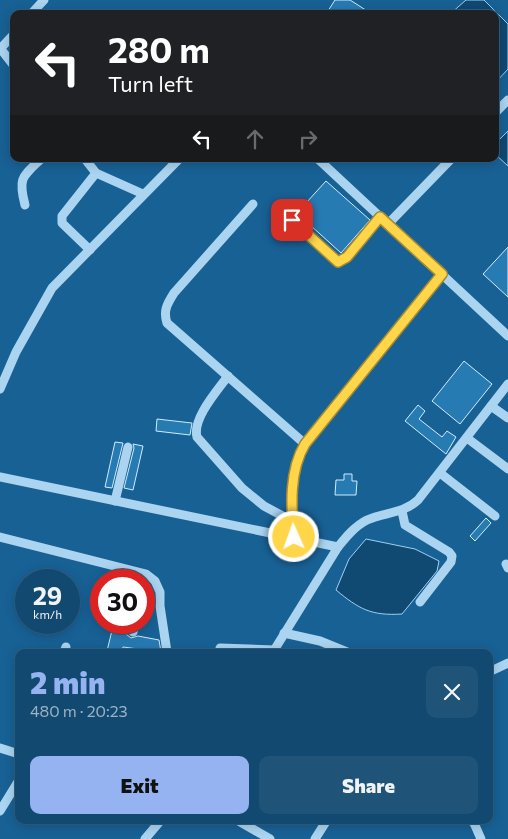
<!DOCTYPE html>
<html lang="en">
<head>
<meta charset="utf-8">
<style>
	:root { --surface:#124970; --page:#1f5378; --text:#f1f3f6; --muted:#9cb2c3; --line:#316183; --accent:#95b2f1 }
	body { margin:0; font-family:Commissioner,sans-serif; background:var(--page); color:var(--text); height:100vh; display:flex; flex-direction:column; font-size:19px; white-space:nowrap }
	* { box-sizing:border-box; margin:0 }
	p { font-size:16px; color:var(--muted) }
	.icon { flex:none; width:28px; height:28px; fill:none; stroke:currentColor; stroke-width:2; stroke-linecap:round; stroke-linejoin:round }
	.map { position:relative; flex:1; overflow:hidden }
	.drawer { position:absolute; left:15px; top:649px; width:478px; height:175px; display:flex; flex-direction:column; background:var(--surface); border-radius:10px; box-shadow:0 2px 12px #0003,0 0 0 1px var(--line) }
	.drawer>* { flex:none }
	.banner { position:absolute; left:10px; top:10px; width:489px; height:152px; border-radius:10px; box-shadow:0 2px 12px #0003,0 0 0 1px var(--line); background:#202124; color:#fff; overflow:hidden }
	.speed { position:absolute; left:15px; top:569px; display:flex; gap:10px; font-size:25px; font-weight:700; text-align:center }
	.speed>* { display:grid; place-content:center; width:65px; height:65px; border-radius:50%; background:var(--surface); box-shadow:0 2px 12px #0003,0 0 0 1px var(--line); line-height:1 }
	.speed small { font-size:12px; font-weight:400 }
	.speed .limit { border:8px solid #d22; background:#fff; color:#111 }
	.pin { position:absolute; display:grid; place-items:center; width:42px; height:42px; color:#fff; margin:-21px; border-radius:10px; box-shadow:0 2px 8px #0006 }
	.me { position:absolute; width:55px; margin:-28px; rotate:358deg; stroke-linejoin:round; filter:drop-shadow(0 0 4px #0008) }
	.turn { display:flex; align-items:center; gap:18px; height:105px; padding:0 15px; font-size:22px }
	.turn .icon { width:65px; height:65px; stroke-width:2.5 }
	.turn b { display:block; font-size:35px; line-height:42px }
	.lanes { display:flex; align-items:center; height:48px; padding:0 15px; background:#0003; justify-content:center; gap:25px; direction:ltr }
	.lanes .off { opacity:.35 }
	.round { display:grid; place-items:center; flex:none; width:52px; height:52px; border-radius:10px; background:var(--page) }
	.head { display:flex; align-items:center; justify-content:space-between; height:85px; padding:0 15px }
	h1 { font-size:30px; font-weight:800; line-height:38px; color:var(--accent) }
	.button { display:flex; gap:10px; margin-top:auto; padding:10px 15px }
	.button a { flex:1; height:58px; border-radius:10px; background:var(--accent); color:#111; font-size:20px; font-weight:800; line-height:58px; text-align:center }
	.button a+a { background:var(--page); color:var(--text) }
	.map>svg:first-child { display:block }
	.water { fill:#104972; stroke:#9dd1f3 }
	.building { fill:#277bb3; stroke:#d1ebfb }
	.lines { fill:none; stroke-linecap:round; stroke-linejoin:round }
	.minor { stroke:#aad4f0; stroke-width:9 }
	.route-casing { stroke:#a68a30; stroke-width:12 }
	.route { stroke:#ffd54a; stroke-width:9 }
</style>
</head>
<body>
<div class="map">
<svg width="508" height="839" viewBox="0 0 508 839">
	<rect width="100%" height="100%" fill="#186195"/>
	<g class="water">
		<polygon points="466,0 484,0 508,24 508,69 495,83 495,14 450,14"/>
		<polygon points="508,131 508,166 495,154 495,144"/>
		<path d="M366,539l49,10 24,12 -2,10 -35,43c-31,2 -43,-5 -66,-24l13,-31z"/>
	</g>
	<g class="building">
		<polygon points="335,0 350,0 372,14 326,14"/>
		<polygon points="326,181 370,220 341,253 299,215 305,207 306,203"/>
		<polygon points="508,247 508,297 483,274"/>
		<polygon points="464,361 492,384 460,424 432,401"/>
		<polygon points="418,405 425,411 419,419 442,437 447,431 456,437 446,454 405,421"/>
		<polygon points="157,419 192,423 190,435 156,431"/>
		<polygon points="115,442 123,443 112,488 105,487"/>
		<polygon points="133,444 143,446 133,490 124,488 134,448"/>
		<polygon points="344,474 352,474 352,481 357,481 356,495 335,495 336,480 344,480"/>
		<polygon points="486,518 491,523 475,541 470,536"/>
		<polygon points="114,622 129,622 126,634 131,638 138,636 159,640 161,652 123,647 121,652 107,651"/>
	</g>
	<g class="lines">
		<g class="minor">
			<polyline points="31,14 44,0"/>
			<polyline points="0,48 14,66"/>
			<polyline points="0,49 14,34"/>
			<polyline points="495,113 508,100"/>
			<polyline points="85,159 96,173 143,194"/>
			<polyline points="318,159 508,336"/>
			<path d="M253,204l-79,89c-7,11 -11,18 -7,30l138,121"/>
			<polyline points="300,204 292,214 292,219 338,262 347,257 381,217"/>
			<path d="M25,205c-7,-27 -3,-28 16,-46"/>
			<polyline points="388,224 451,159"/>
			<polyline points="90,250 62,223 62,216 96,173"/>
			<path d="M228,376c-11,15 -36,43 -31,61l45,51 22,18 28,15"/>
			<polyline points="0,389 16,352 52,288 179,159"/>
			<polyline points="491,406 508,418"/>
			<polyline points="467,438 508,469"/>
			<polyline points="440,473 495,516"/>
			<polyline points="0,477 338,547"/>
			<polyline points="115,501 128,447"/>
			<polyline points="402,511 405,525 449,552 452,556 451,562 420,602"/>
			<polyline points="0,537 146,574 155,581 160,592 160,606 167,652"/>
			<path d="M294,537c-3,-31 -5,-66 11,-93l137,-170"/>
			<polyline points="506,564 508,568"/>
			<polyline points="133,632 135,622"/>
			<polyline points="284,633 320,641 347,652"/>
			<polyline points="220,648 274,650"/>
			<polyline points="64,652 66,647"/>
			<path d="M273,652l65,-105c8,-10 17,-21 29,-27 17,-8 36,-6 51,-20l90,-116"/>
			<polyline points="489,672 508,663"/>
			<polyline points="0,748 19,754"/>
			<polyline points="0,811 19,780"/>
			<polyline points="237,820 270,839"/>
			<polyline points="470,820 474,823 481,839"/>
			<polyline points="145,839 161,820"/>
			<polyline points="315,839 327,820"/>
		</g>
	</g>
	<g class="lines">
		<g class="route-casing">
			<path id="route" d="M292,220l46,42 9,-5 33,-40 62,57 -137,170c-16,27 -14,62 -11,93"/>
		</g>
		<use href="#route" class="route"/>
	</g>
</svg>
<div class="speed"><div>29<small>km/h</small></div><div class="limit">30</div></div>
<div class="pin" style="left:292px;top:220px;background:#d93025"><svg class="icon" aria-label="arrive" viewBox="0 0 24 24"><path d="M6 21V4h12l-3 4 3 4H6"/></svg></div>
<svg class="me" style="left:294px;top:537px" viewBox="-20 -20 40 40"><circle r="17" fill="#ffd54a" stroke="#fff" stroke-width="3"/><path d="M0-11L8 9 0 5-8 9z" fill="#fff"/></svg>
<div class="banner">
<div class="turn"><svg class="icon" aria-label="left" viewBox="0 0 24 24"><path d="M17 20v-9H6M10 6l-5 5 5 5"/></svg><div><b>280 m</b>Turn left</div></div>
<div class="lanes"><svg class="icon" aria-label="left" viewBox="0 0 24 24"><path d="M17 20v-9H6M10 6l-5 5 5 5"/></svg><svg class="icon off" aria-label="ahead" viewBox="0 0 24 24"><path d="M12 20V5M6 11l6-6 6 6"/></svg><svg class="icon off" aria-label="right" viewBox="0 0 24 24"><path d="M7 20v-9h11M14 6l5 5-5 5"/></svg></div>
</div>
<section class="drawer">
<div class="head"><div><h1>2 min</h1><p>480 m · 20:23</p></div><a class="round"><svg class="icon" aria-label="close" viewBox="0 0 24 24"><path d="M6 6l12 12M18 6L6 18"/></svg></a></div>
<div class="button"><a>Exit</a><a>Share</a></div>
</section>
</div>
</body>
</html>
